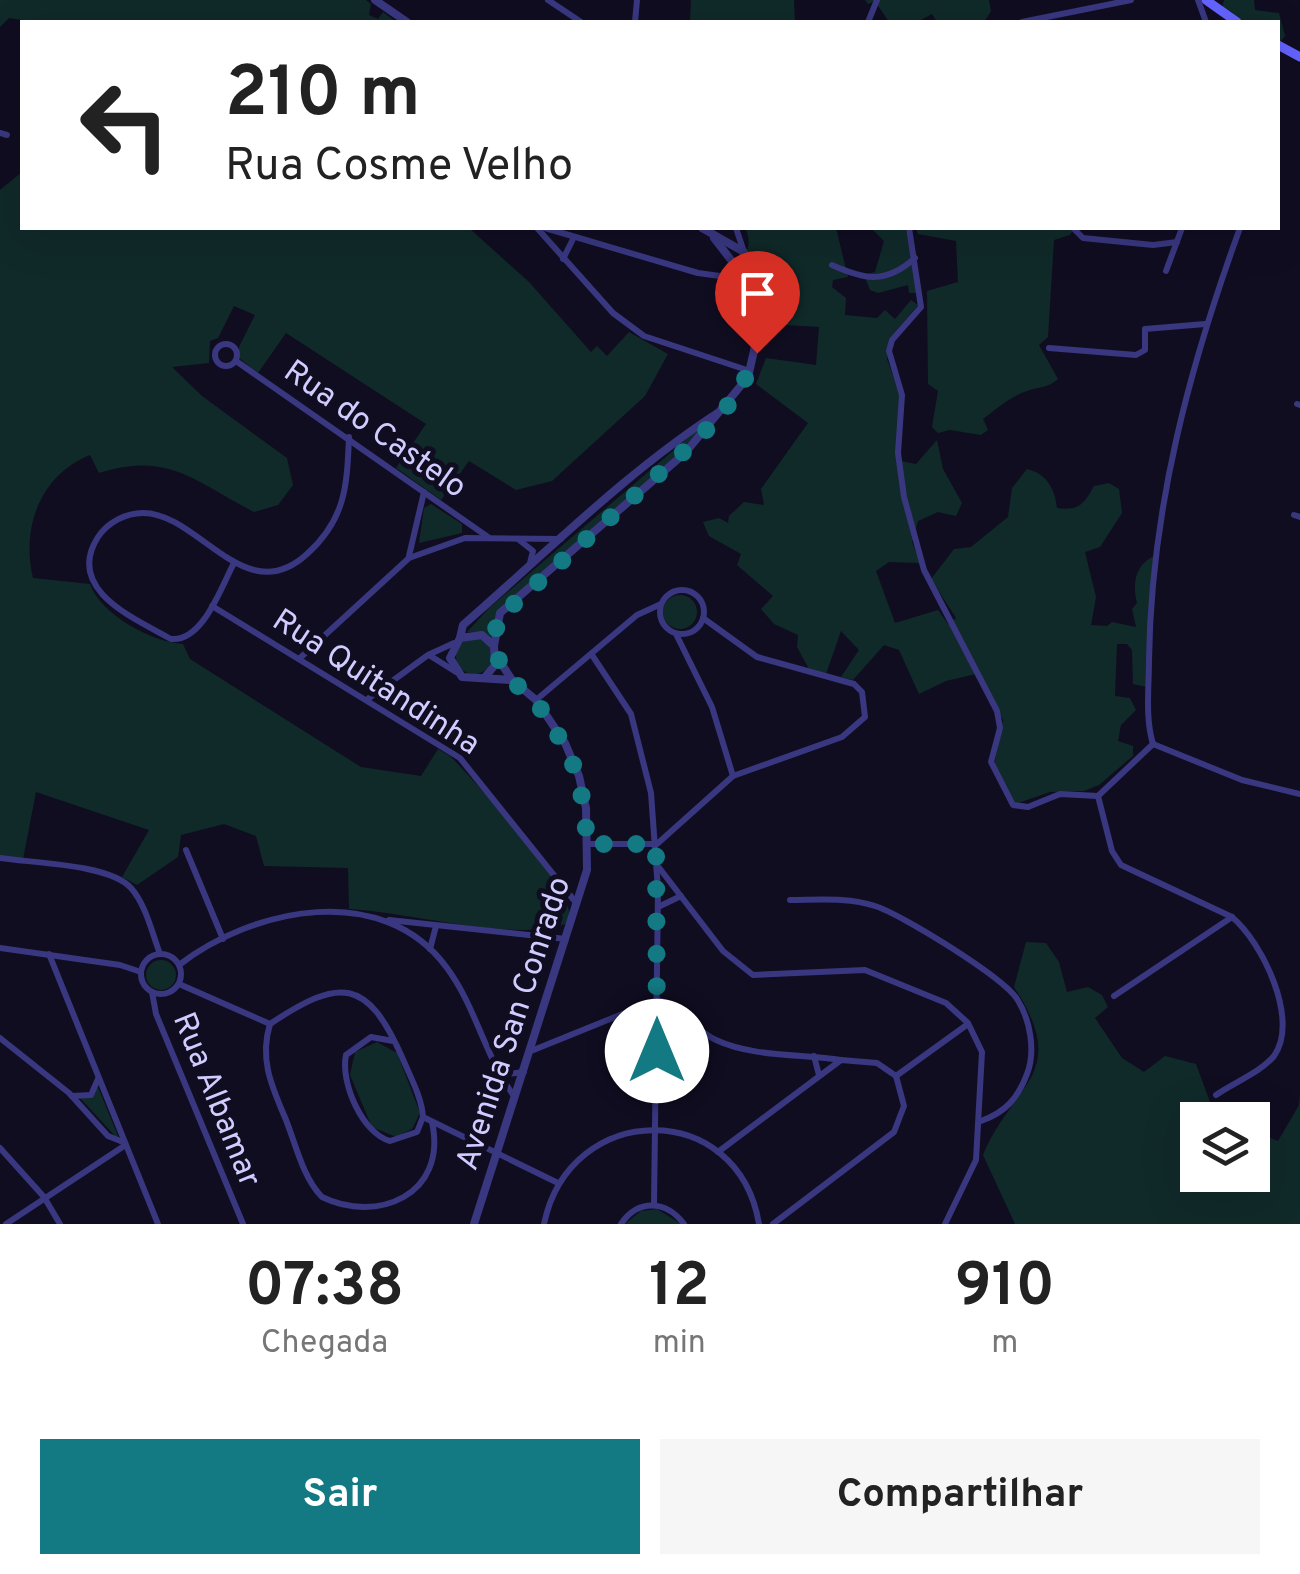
<!DOCTYPE html>
<html lang="pt">
<head>
<meta charset="utf-8">
<style>
	:root { --surface:#fff; --page:#f6f6f6; --text:#222; --muted:#767676; --accent:#137982 }
	body { margin:0; font-family:Overpass,sans-serif; background:var(--page); color:var(--text); height:100vh; display:flex; flex-direction:column; font-size:38px; white-space:nowrap }
	* { box-sizing:border-box; margin:0 }
	p { font-size:32px; color:var(--muted) }
	.icon { flex:none; width:55px; height:55px; fill:none; stroke:currentColor; stroke-width:2; stroke-linecap:round; stroke-linejoin:round }
	.map { position:relative; height:1224px; overflow:hidden }
	.side { display:flex; flex-direction:column; background:var(--surface); flex:1 }
	.side>* { flex:none }
	.banner { position:absolute; left:20px; top:20px; width:1260px; height:210px; border-radius:0px; box-shadow:0 10px 40px #0002; background:#fff; color:var(--text); overflow:hidden }
	.buttons { position:absolute; left:1180px; top:1102px; display:grid; gap:20px }
	.buttons a { display:grid; place-items:center; width:90px; height:90px; border-radius:0px; background:var(--surface); box-shadow:0 10px 40px #0002; font-size:50px }
	.pin { position:absolute; display:grid; place-items:center; width:85px; height:85px; color:#fff; margin:-102px -42px; border-radius:50% 50% 50% 0; rotate:-45deg; box-shadow:0 0 10px #0007 }
	.pin .icon { rotate:45deg }
	.me { position:absolute; width:110px; margin:-55px; rotate:0deg; stroke-linejoin:round; filter:drop-shadow(0 0 8px #0008) }
	.turn { display:flex; align-items:center; gap:35px; height:210px; padding:0 40px; font-size:45px }
	.turn .icon { width:130px; height:130px; stroke-width:2.5 }
	.turn b { display:block; font-size:70px; line-height:85px }
	.eta { display:flex; justify-content:space-evenly; align-items:center; height:170px; text-align:center }
	.eta b { font-size:60px; font-weight:700; line-height:70px }
	.action { display:flex; gap:20px; margin-top:auto; padding:20px 40px }
	.action a { flex:1; height:115px; border-radius:0px; background:var(--accent); color:#fff; font-size:40px; font-weight:700; line-height:115px; text-align:center }
	.action a+a { background:var(--page); color:var(--text) }
	.map>svg:first-child { display:block }
	.green { fill:#102a29 }
	.lines { fill:none; stroke-linecap:round; stroke-linejoin:round }
	.minor { stroke:#393780; stroke-width:6 }
	.tertiary { stroke:#393780; stroke-width:8 }
	.secondary { stroke:#6463ff; stroke-width:9 }
	.route { stroke:#137982; stroke-width:18; stroke-dasharray:0 32.4 }
	.labels { text-anchor:middle; stroke-width:10; stroke-linejoin:round; paint-order:stroke }
	.street-label { font-size:32px; fill:#d1ccff; stroke:#100d21 }
</style>
</head>
<body>
<div class="map">
<svg width="1300" height="1224" viewBox="0 0 1300 1224">
	<rect width="100%" height="100%" fill="#100d21"/>
	<g class="green">
		<polygon points="0,0 366,0 371,4 369,15 378,19 383,12 396,22 35,22 9,18 0,27"/>
		<polygon points="691,0 794,0 795,22 690,22"/>
		<polygon points="865,0 989,0 991,11 984,22 937,22 932,14 917,22 889,22 875,1 868,4"/>
		<polygon points="1224,0 1254,0 1255,10 1279,13 1285,36 1278,45 1278,22 1229,22 1233,13 1222,7"/>
		<path d="M22,172v56h447l60,54 62,70 6,-6 10,10 22,-24 39,22 -23,42 -93,85 -36,9 -47,-29 -28,39 -45,-32 30,-44 -140,-91 -28,40 -19,-15v-11l16,-32 -21,-9 -16,32 -8,3 -1,22 -37,4 30,29 85,62 6,27 -15,20 -24,7c-60,-31 -85,-61 -155,-39l-9,-18c-50,20 -69,73 -57,123l57,6c11,31 62,58 93,60l7,15 171,108 60,9 17,-27 12,7c24,24 128,137 120,166 -46,23 -166,-11 -221,-13l-1,-41 -84,-2 -8,-30 -32,-12 -43,11 -3,22 -41,28 -15,-8 27,-47 -113,-38 -13,67 -23,-4v-665z"/>
		<path d="M745,228h91l12,49 -15,3 -1,7 14,11 -1,17 32,3 8,-8 10,9 16,-19 7,5 -29,34 -2,20 14,39v63l15,3 21,-24 6,29 19,34 -6,13 -18,-4 -20,9 -6,21 8,21 -31,-1 -13,9 19,52 43,-13 10,14 8,-6 -25,-39 23,-30 17,-2 37,-30 4,-29 15,-19c20,5 28,20 30,39 22,3 27,-4 37,-22l15,-3 10,6 3,24 -22,34 -15,5 11,45 -5,28 16,1 5,-4 24,5 -4,-18 5,-6c-5,-19 -2,-38 17,-47l-7,131 -14,-3 -1,-34 -5,-6h-10l-2,52 15,2 6,12 -15,15 -3,16 15,5v10l-34,29 -15,6 -34,1 -35,12 -21,-38 9,-46 -23,-47 -34,8 -27,13 -20,-44 -15,-5 -31,35 -12,-3 18,-27 -18,-19 -15,43 -17,-5 -12,-22 1,-12 -24,-11 -13,-15 12,-13 -36,-31 4,-11 -32,-18 -6,-14 16,-4 9,5 1,-7 15,-14 20,3 -3,-16 47,-66 -52,-39 10,-26 50,7 3,-38 -50,-3c-4,-23 -16,-42 -21,-64 -2,-13 4,-19 -3,-32z"/>
		<polygon points="871,228 906,228 917,293 909,293 908,285 878,293 870,290 864,275 875,272 884,241"/>
		<path d="M916,228h158l-4,7 -16,5 -6,97 -9,8 19,34c-12,10 -18,7 -31,12 -16,5 -31,18 -44,28l5,11 -7,5 -31,-5 -12,3 -6,-6 6,-36 -10,-7 -1,-93 31,-9 -2,-41 -38,-7z"/>
		<polygon points="702,426 707,429 497,611 493,640 484,633 467,632 490,607"/>
		<polygon points="431,504 462,524 462,533 419,543 424,508"/>
		<circle cx="680" cy="612" r="17"/>
		<circle cx="474" cy="656" r="18"/>
		<path d="M1026,942l20,1 13,19 8,30 21,-5 14,8 6,12 -13,11 27,40 22,14 21,-16 31,8 17,46 15,10h-30v55h54l1,-44 25,10 21,-36 1,-12v131h-285l-32,-69c29,-71 89,-80 31,-168z"/>
		<circle cx="161" cy="975" r="15"/>
		<polygon points="377,1042 397,1053 420,1113 412,1129 396,1137 372,1127 350,1075 355,1052"/>
		<polygon points="98,1087 118,1136 117,1138 80,1098 89,1098"/>
		<polygon points="657,1209 681,1224 625,1224 641,1211"/>
	</g>
	<g class="lines">
		<g class="minor">
			<polyline points="548,0 581,22"/>
			<polyline points="1198,0 1206,22"/>
			<polyline points="635,22 637,0"/>
			<polyline points="868,22 877,0"/>
			<polyline points="1022,22 1131,0"/>
			<polyline points="0,133 7,135"/>
			<polyline points="537,228 613,313 644,336 750,371"/>
			<polyline points="545,228 698,273 720,276 738,269"/>
			<polyline points="736,228 744,252"/>
			<polyline points="909,228 921,307 892,340 889,351 902,395 898,453 904,497 924,570 997,711 1000,728 991,762 1013,805 1028,807 1060,794 1098,796"/>
			<polyline points="1073,228 1083,238 1153,245 1177,242"/>
			<polyline points="563,259 574,237"/>
			<path d="M832,265c33,15 54,19 83,-7"/>
			<polyline points="1166,271 1182,228"/>
			<circle cx="226" cy="355" r="11"/>
			<polyline points="1049,348 1136,355 1145,350 1145,329 1205,324"/>
			<polyline points="236,361 488,537"/>
			<polyline points="1297,404 1300,405"/>
			<polyline points="1294,515 1300,517"/>
			<polyline points="518,539 533,551 530,563"/>
			<polyline points="409,556 424,492"/>
			<path d="M234,563c-13,24 -31,79 -63,76 -35,-20 -107,-49 -73,-102 10,-15 28,-24 45,-24 56,0 102,98 164,41 39,-35 40,-69 42,-117"/>
			<circle cx="682" cy="612" r="22"/>
			<polyline points="212,606 460,758 577,904"/>
			<polyline points="676,634 712,707 733,776"/>
			<polyline points="429,655 456,672"/>
			<polyline points="592,655 631,714 651,793 658,890 654,1205"/>
			<polyline points="300,658 409,558 465,538 561,539"/>
			<polyline points="369,698 428,655 454,643"/>
			<polyline points="536,700 637,615 661,604"/>
			<path d="M1153,744c-8,-26 -4,-57 -4,-84 2,-150 40,-292 91,-432"/>
			<polyline points="1153,744 1242,780 1300,794"/>
			<path d="M1098,796l14,55 9,14 111,52c30,25 68,103 42,139 -13,16 -41,27 -58,39"/>
			<polyline points="1098,796 1153,744"/>
			<polyline points="587,844 657,844 733,776 842,737 865,717 862,692 854,684 757,657 703,618"/>
			<polyline points="186,850 223,939"/>
			<path d="M0,858c32,5 110,6 131,30 15,17 21,45 29,66"/>
			<polyline points="657,865 723,951 753,975 865,970 946,1003 968,1023 982,1052 976,1160 945,1224"/>
			<path d="M790,900c27,0 58,-3 85,6 26,8 128,71 142,93 13,20 19,52 10,75 -9,24 -21,38 -46,47"/>
			<polyline points="658,907 681,896"/>
			<polyline points="389,920 566,939"/>
			<polyline points="0,948 120,965 141,972"/>
			<polyline points="430,949 436,926"/>
			<polyline points="49,954 158,1224"/>
			<circle cx="161" cy="974" r="20"/>
			<path d="M179,965c74,-57 204,-85 268,3 29,39 38,89 67,128"/>
			<polyline points="179,984 270,1024"/>
			<polyline points="152,992 156,1014 243,1224"/>
			<polyline points="1114,996 1232,917"/>
			<path d="M270,1024c70,-47 97,-46 132,33 8,19 20,41 21,60l135,66"/>
			<path d="M270,1024c-11,36 2,63 16,96 10,25 17,58 36,77 55,27 126,-2 110,-75"/>
			<polyline points="0,1038 69,1093 108,1136 123,1142"/>
			<path d="M393,1041l-22,-4 -25,18c-6,28 17,79 44,86l27,-9 6,-15"/>
			<path d="M531,1051l126,-51c22,5 37,30 59,40 36,17 85,14 125,20"/>
			<polyline points="814,1056 819,1075"/>
			<polyline points="499,1075 524,1072"/>
			<polyline points="896,1076 968,1024"/>
			<polyline points="72,1096 91,1095 98,1079"/>
			<polyline points="0,1148 44,1197 60,1224"/>
			<polyline points="718,1152 841,1060 877,1063 896,1076"/>
			<polyline points="6,1224 124,1146"/>
			<path d="M544,1224c26,-124 194,-126 215,0"/>
			<path d="M621,1224c17,-25 45,-24 63,0"/>
			<polyline points="773,1224 894,1132 904,1106 896,1076"/>
		</g>
		<g class="tertiary">
			<polyline points="375,0 407,22"/>
			<polyline points="714,238 738,269 761,315"/>
			<path d="M460,638l3,-13c83,-72 163,-153 256,-213"/>
			<polyline points="494,646 500,613 685,453 748,377 764,307 758,280 744,252 702,228"/>
			<polyline points="485,677 495,665 494,646 482,635 460,638 450,658 462,677 512,680"/>
			<polyline points="474,1224 587,870 586,808 579,776 565,743 536,700 512,680 497,657"/>
		</g>
		<g class="secondary">
			<polyline points="1206,0 1237,22"/>
			<polyline points="1278,45 1300,57"/>
		</g>
	</g>
	<g class="lines">
		<polyline class="route" points="657,1051 656,844 588,844 579,776 548,716 512,680 497,657 496,620 700,437 738,394 757,353"/>
	</g>
	<g class="labels">
		<g class="street-label">
			<text transform="translate(376 428) rotate(35)" y="11">Rua do Castelo</text>
			<text transform="translate(377 681) rotate(33)" y="11">Rua Quitandinha</text>
			<text transform="translate(512 1023) rotate(-72)" y="11">Avenida San Conrado</text>
			<text transform="translate(218 1099) rotate(68)" y="11">Rua Albamar</text>
		</g>
	</g>
</svg>
<div class="buttons">
<a><svg class="icon" aria-label="layers" viewBox="0 0 24 24"><path d="M12 4l9 5-9 5-9-5zM3 14l9 5 9-5"/></svg></a>
</div>
<div class="pin" style="left:757px;top:353px;background:#d93025"><svg class="icon" aria-label="arrive" viewBox="0 0 24 24"><path d="M6 21V4h12l-3 4 3 4H6"/></svg></div>
<svg class="me" style="left:657px;top:1051px" viewBox="-20 -20 40 40"><circle r="19" fill="#fff"/><path d="M0-13L10 11 0 6-10 11z" fill="#137982"/></svg>
<div class="banner">
<div class="turn"><svg class="icon" aria-label="left" viewBox="0 0 24 24"><path d="M17 20v-9H6M10 6l-5 5 5 5"/></svg><div><b>210 m</b>Rua Cosme Velho</div></div>
</div>
</div>
<section class="side">
<div class="eta">
<div><b>07:38</b><p>Chegada</p></div>
<div><b>12</b><p>min</p></div>
<div><b>910</b><p>m</p></div>
</div>
<div class="action"><a>Sair</a><a>Compartilhar</a></div>
</section>
</body>
</html>
